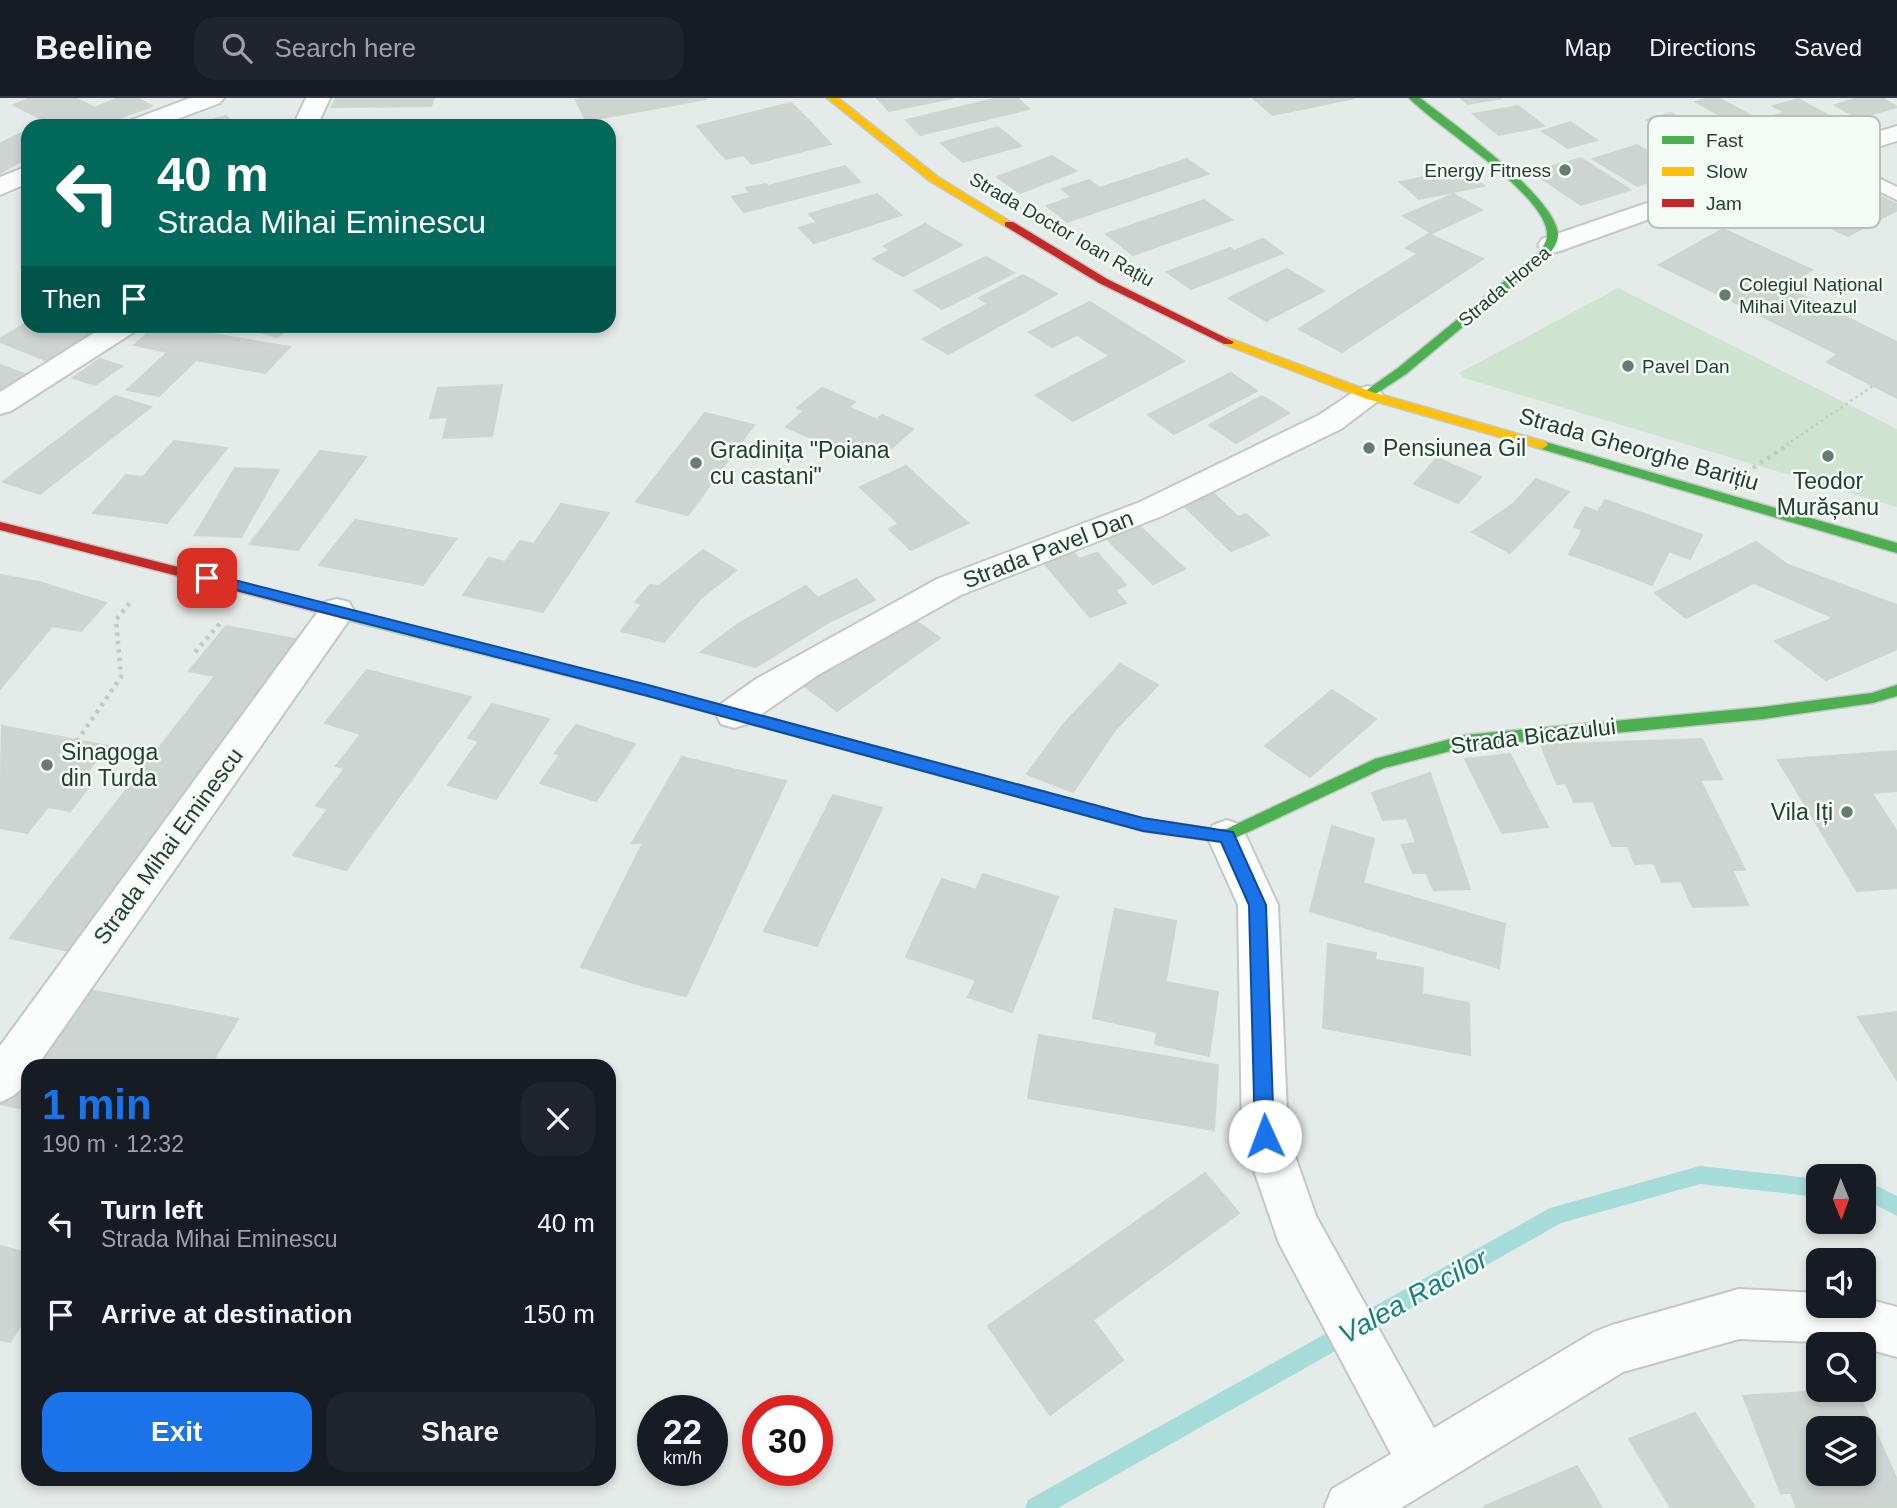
<!DOCTYPE html>
<html lang="en">
<head>
<meta charset="utf-8">
<style>
	:root { --surface:#171b24; --page:#20242c; --text:#f1f3f6; --muted:#9ea1a6; --line:#363941; --accent:#1a73e8 }
	body { margin:0; font-family:Helvetica,sans-serif; background:var(--page); color:var(--text); height:100vh; display:flex; flex-direction:column; font-size:26px; white-space:nowrap }
	* { box-sizing:border-box; margin:0 }
	p { font-size:23px; color:var(--muted) }
	.icon { flex:none; width:38px; height:38px; fill:none; stroke:currentColor; stroke-width:2; stroke-linecap:round; stroke-linejoin:round }
	.map { position:relative; flex:1; overflow:hidden }
	.panel { position:absolute; left:21px; top:961px; width:595px; height:427px; display:flex; flex-direction:column; background:var(--surface); border-radius:21px; box-shadow:0 4px 10px #0003 }
	.panel>* { flex:none }
	.top-card { position:absolute; left:21px; top:21px; width:595px; height:214px; border-radius:21px; box-shadow:0 4px 10px #0003; background:#00695c; color:#fff; overflow:hidden }
	.needle { width:46px; rotate:179deg }
	.buttons { position:absolute; left:1806px; top:1066px; display:grid; gap:14px }
	.buttons a { display:grid; place-items:center; width:70px; height:70px; border-radius:14px; background:var(--surface); box-shadow:0 4px 10px #0003; font-size:35px }
	.speed { position:absolute; left:637px; top:1297px; display:flex; gap:14px; font-size:35px; font-weight:700; text-align:center }
	.speed>* { display:grid; place-content:center; width:91px; height:91px; border-radius:50%; background:var(--surface); box-shadow:0 4px 10px #0003; line-height:1 }
	.speed small { font-size:18px; font-weight:400 }
	.speed .limit { border:10px solid #d22; background:#fff; color:#111 }
	.pin { position:absolute; display:grid; place-items:center; width:60px; height:60px; color:#fff; margin:-30px; border-radius:14px; box-shadow:0 4px 10px #0006 }
	.me { position:absolute; width:77px; margin:-38px; rotate:358deg; stroke-linejoin:round; filter:drop-shadow(0 0 5px #0008) }
	.turn { display:flex; align-items:center; gap:24px; height:147px; padding:0 21px; font-size:32px }
	.turn .icon { width:91px; height:91px; stroke-width:2.5 }
	.turn b { display:block; font-size:49px; line-height:60px }
	.then { display:flex; align-items:center; height:66px; padding:0 21px; background:#0003; gap:14px; font-size:26px }
	.round { display:grid; place-items:center; flex:none; width:74px; height:74px; border-radius:21px; background:var(--page) }
	.headline { display:flex; align-items:center; justify-content:space-between; height:119px; padding:0 21px }
	h1 { font-size:42px; font-weight:800; line-height:52px; color:var(--accent) }
	.button { display:flex; gap:14px; margin-top:auto; padding:14px 21px }
	.button a { flex:1; height:80px; border-radius:21px; background:var(--accent); color:#fff; font-size:28px; font-weight:800; line-height:80px; text-align:center }
	.button a+a { background:var(--page); color:var(--text) }
	ul { padding:0; list-style:none }
	li { display:flex; align-items:center; gap:21px; height:91px; padding:0 21px }
	li div { flex:1 }
	li b { display:block; font-size:26px }
	li em { font-style:normal }
	header { display:flex; align-items:center; gap:42px; box-sizing:border-box; height:98px; padding:0 35px; background:var(--surface); border-bottom:2px solid var(--line) }
	header strong { font-size:33px }
	nav { display:flex; gap:38px; margin-inline-start:auto; font-size:24px }
	.search { width:490px; height:63px; background:var(--page); display:flex; align-items:center; gap:18px; box-sizing:border-box; padding:0 24px; border-radius:21px; color:var(--muted); font-size:26px }
	.map>svg:first-child { display:block }
	.green { fill:#cee4d1 }
	.lines { fill:none; stroke-linecap:round; stroke-linejoin:round }
	.stream { fill:#a5dbd9; fill-rule:evenodd }
	.building { fill:#ced4d1; stroke:#ced4d0; stroke-width:2; fill-rule:evenodd }
	.lane-casing { stroke:#c2c8c5; stroke-width:4 }
	.street-casing { stroke:#c2c8c5; stroke-width:4 }
	.fast-casing { stroke:#c1c9c5; stroke-width:3 }
	.slow-casing { stroke:#c1c9c5; stroke-width:3 }
	.jam-casing { stroke:#c1c9c5; stroke-width:3 }
	.path-far1 { stroke:#c1cbc6; stroke-width:2.5; stroke-dasharray:2.5 3.5; stroke-linecap:butt }
	.path { stroke:#c1cbc6; stroke-width:4.5; stroke-dasharray:3.5 5; stroke-linecap:butt }
	.lane { fill:#fbfcfc; fill-rule:evenodd }
	.street { fill:#fbfcfc; fill-rule:evenodd }
	.fast { fill:#4caf50; fill-rule:evenodd }
	.slow { fill:#ffc107; fill-rule:evenodd }
	.jam { fill:#c62828; fill-rule:evenodd }
	.route { fill:#1a73e8; stroke:#114b97; stroke-width:2 }
	.poi-dot { fill:#667c72; stroke:#f4faf6; stroke-width:2.5 }
	.labels { text-anchor:middle; stroke-width:5; stroke-linejoin:round; paint-order:stroke }
	.far-poi-label { font-size:19px; fill:#224032; stroke:#f4faf6; text-anchor:start }
	.far-street-label { font-size:19px; fill:#224032; stroke:#f4faf6 }
	.poi-label { font-size:23px; fill:#224032; stroke:#f4faf6; text-anchor:start }
	.street-label { font-size:23px; fill:#224032; stroke:#f4faf6 }
	.near-water-label { font-size:28px; font-style:italic; fill:#197e7d; stroke:#f4faf6 }
	.key { fill:#f4faf6; stroke:#b5c2bb; stroke-width:2 }
	.key-label { font-size:19px; fill:#224032 }
</style>
</head>
<body>
<header>
<strong>Beeline</strong>
<div class="search"><svg class="icon" aria-label="search" viewBox="0 0 24 24"><circle cx="10" cy="10" r="6"/><path d="M15 15l6 6"/></svg>Search here</div>
<nav><a>Map</a><a>Directions</a><a>Saved</a></nav>
</header>
<div class="map">
<svg width="1897" height="1410" viewBox="0 0 1897 1410">
	<rect width="100%" height="100%" fill="#e5ebe8"/>
	<polygon class="green" points="1618,190 1897,331 1897,409 1464,280 1459,275"/>
	<g class="lines">
		<g class="stream">
			<polygon points="1700,1068 1818,1081 1818,1099 1700,1086 1561,1125 1058,1410 1025,1410 1028,1402 1550,1110"/>
			<polygon points="1864,1086 1875,1087 1897,1098 1897,1118 1872,1105 1864,1104"/>
		</g>
	</g>
	<g class="building">
		<polygon points="30,0 75,0 95,10 118,0 137,0 152,8 97,28 56,28 14,7"/>
		<polygon points="336,0 434,0 431,8 332,9"/>
		<polygon points="587,0 705,0 706,1 586,23 576,2"/>
		<polygon points="877,0 953,0 889,13"/>
		<polygon points="998,0 1017,0 1029,11 920,37 906,22"/>
		<polygon points="1256,0 1355,0 1273,17 1254,1"/>
		<polygon points="1461,0 1502,0 1468,6"/>
		<polygon points="1709,0 1718,0 1787,37 1753,48 1735,38 1749,33 1696,4"/>
		<polygon points="1853,0 1882,0 1897,9 1858,20 1835,7 1855,1"/>
		<polygon points="1798,1 1840,24 1804,35 1774,18 1785,14 1773,8"/>
		<polygon points="791,5 811,25 715,49 697,28"/>
		<polygon points="1518,8 1544,28 1499,37 1473,16"/>
		<polygon points="1671,15 1739,54 1703,65 1681,52 1692,48 1647,22"/>
		<polygon points="226,18 232,25 240,23 244,28 193,27"/>
		<polygon points="1570,24 1597,42 1568,50 1542,33"/>
		<polygon points="811,25 831,46 752,66 744,57 726,61 715,49"/>
		<polygon points="998,29 1021,48 963,64 941,45"/>
		<polygon points="21,35 28,37 28,59 0,75 0,46"/>
		<polygon points="1637,47 1682,73 1637,88 1593,61"/>
		<polygon points="1052,58 1076,73 1020,95 997,79"/>
		<polygon points="1581,60 1630,92 1581,107 1532,74"/>
		<polygon points="1187,61 1208,76 1067,124 1047,108 1072,99 1062,91 1089,82 1100,90"/>
		<polygon points="845,68 860,84 744,114 732,99 750,95 746,90 766,86 768,88"/>
		<polygon points="1464,71 1484,88 1419,101 1400,84"/>
		<polygon points="1843,81 1897,106 1897,112 1848,138 1788,110"/>
		<polygon points="877,96 901,117 814,145 799,130 817,124 809,116"/>
		<polygon points="1453,96 1482,112 1432,135 1403,118"/>
		<polygon points="1204,102 1232,122 1133,157 1106,136"/>
		<polygon points="925,126 962,147 903,178 873,161 890,152 884,148"/>
		<polygon points="1723,131 1812,172 1785,189 1897,244 1897,300 1827,264 1838,256 1659,167"/>
		<polygon points="1429,136 1483,161 1401,215 1358,193 1418,156 1406,150"/>
		<polygon points="1263,141 1283,155 1191,191 1167,174 1230,150 1234,153"/>
		<polygon points="986,159 1014,175 942,211 915,193"/>
		<polygon points="1287,171 1324,193 1266,223 1229,200"/>
		<polygon points="1023,177 1057,196 948,256 923,241 988,206 979,200"/>
		<polygon points="1358,193 1401,215 1342,254 1299,231"/>
		<polygon points="1090,204 1184,263 1073,323 1036,297 1110,258 1077,237 1052,249 1029,234"/>
		<polygon points="28,224 28,228 91,228 101,232 50,264 0,244 0,241"/>
		<polygon points="156,228 164,228 290,249 265,275 196,262 159,298 127,292 168,254 134,247"/>
		<polygon points="240,228 292,228 277,239"/>
		<polygon points="100,261 122,268 95,287 73,280"/>
		<polygon points="0,267 30,278 0,297"/>
		<polygon points="1231,275 1257,293 1174,336 1148,317"/>
		<polygon points="502,287 492,338 443,340 448,319 430,320 438,290"/>
		<polygon points="822,290 855,304 848,309 877,322 882,317 913,331 887,354 876,349 861,362 786,329 804,313 797,310"/>
		<polygon points="115,298 151,309 40,396 3,384"/>
		<polygon points="1262,298 1289,315 1236,345 1209,327"/>
		<polygon points="705,315 754,327 688,417 636,404"/>
		<polygon points="174,343 227,350 167,425 93,415 126,377 143,379"/>
		<polygon points="320,353 366,359 298,452 250,446"/>
		<polygon points="1437,360 1481,379 1458,405 1414,386"/>
		<polygon points="906,368 968,425 911,452 889,431 899,426 860,389"/>
		<polygon points="235,370 279,372 241,439 195,437"/>
		<polygon points="1536,381 1569,394 1510,455 1472,434 1513,406"/>
		<polygon points="1214,396 1238,419 1246,416 1269,437 1231,453 1184,408"/>
		<polygon points="1605,402 1642,415 1611,471 1569,456 1583,432 1574,429 1585,409 1598,414"/>
		<polygon points="561,406 609,415 543,514 463,497 489,460 505,464 520,443 534,446"/>
		<polygon points="1642,415 1702,437 1690,461 1669,453 1652,487 1611,471"/>
		<polygon points="355,422 456,441 423,487 319,467"/>
		<polygon points="1137,426 1185,471 1153,486 1106,440"/>
		<polygon points="1756,444 1788,467 1686,520 1655,495"/>
		<polygon points="703,452 736,472 701,500 664,544 621,533 642,506 635,504 650,487 659,488"/>
		<polygon points="1073,453 1079,461 1097,455 1126,487 1115,492 1126,505 1090,519 1043,464"/>
		<polygon points="1788,467 1897,507 1897,551 1826,582 1775,543 1834,520 1754,485"/>
		<polygon points="0,477 39,484 0,528"/>
		<polygon points="856,481 875,502 829,524 756,569 701,554 738,526 806,488 818,500"/>
		<polygon points="39,484 106,505 81,533 52,528 0,591 0,528"/>
		<polygon points="910,519 940,540 837,613 797,582 826,562 837,570"/>
		<polygon points="226,528 300,542 169,717 116,705 215,578 189,573"/>
		<polygon points="1120,566 1158,587 1115,632 1073,694 1027,676 1063,627"/>
		<polygon points="367,572 471,599 346,772 293,757 328,711 316,708 345,670 336,668 361,636 325,625"/>
		<polygon points="1332,592 1376,621 1310,679 1265,648"/>
		<polygon points="492,606 549,621 496,701 448,687 479,643 468,640"/>
		<polygon points="576,627 635,646 596,703 540,685 560,657 555,655"/>
		<polygon points="2,628 108,648 78,686 90,688 70,713 48,709 27,735 0,730"/>
		<polygon points="1702,641 1722,681 1700,682 1745,772 1732,772 1748,807 1693,809 1618,644"/>
		<polygon points="1618,644 1681,783 1662,784 1654,765 1635,766 1628,748 1612,748 1593,703 1574,704 1566,685 1557,686 1541,647"/>
		<polygon points="1897,653 1897,693 1872,695 1897,734 1897,790 1857,793 1778,662"/>
		<polygon points="1510,656 1548,729 1502,735 1465,661"/>
		<polygon points="682,659 741,673 687,784 693,787 644,888 581,869 643,745 632,745"/>
		<polygon points="741,673 786,683 686,898 644,888 693,787 687,784"/>
		<polygon points="1430,675 1470,791 1434,792 1426,775 1413,775 1402,747 1416,745 1407,720 1383,722 1372,695"/>
		<polygon points="833,697 882,710 817,848 764,833"/>
		<polygon points="116,705 169,717 68,853 10,840"/>
		<polygon points="1332,728 1374,741 1363,785 1505,826 1499,870 1310,813"/>
		<polygon points="983,776 1058,799 1012,914 968,899 976,882 906,859 942,781 976,792"/>
		<polygon points="1115,811 1176,823 1157,934 1093,920"/>
		<polygon points="1328,846 1376,855 1375,862 1423,870 1422,896 1469,905 1470,957 1323,930"/>
		<polygon points="1166,884 1218,894 1209,958 1155,946"/>
		<polygon points="89,892 238,921 210,968 28,968 28,1012 0,1006 0,1003"/>
		<polygon points="1897,914 1897,982 1858,919"/>
		<polygon points="1039,937 1218,967 1214,1032 1028,1000"/>
		<polygon points="1205,1075 1239,1115 1093,1222 1123,1262 1050,1317 988,1228"/>
		<polygon points="0,1148 28,1155 28,1216 10,1244 0,1242"/>
		<path d="M1836,1292h21l40,90v28h-100l-6,-15h-10l-38,-97zM1818,1330h46v46h-46z"/>
		<polygon points="1695,1315 1755,1410 1671,1410 1629,1341"/>
		<polygon points="1577,1368 1602,1410 1483,1409"/>
	</g>
	<g class="lines">
		<g class="lane-casing">
			<polygon id="lane" points="1822,53 1897,89 1897,102 1816,62 1813,58 1816,54"/>
		</g>
		<g class="street-casing">
			<g id="street">
				<polygon points="190,0 224,0 220,5 159,28 125,28 129,23"/>
				<polygon points="306,0 330,0 317,28 293,28"/>
				<polygon points="1897,28 1897,43 1697,104 1560,153 1551,155 1542,153 1538,147 1542,141 1679,94"/>
				<polygon points="28,68 28,85 0,97 0,79"/>
				<polygon points="105,228 138,228 134,234 11,313 0,316 0,294"/>
				<polygon points="1368,288 1378,291 1383,297 1378,303 1341,331 1162,418 961,497 818,577 747,626 734,630 721,626 716,616 721,606 756,581 937,481 1140,404 1319,317 1358,291"/>
				<path d="M337,501l12,3 5,9 -5,9 -312,446h-9c0,20 -10,29 -28,36v-56l325,-444z"/>
				<polygon points="1227,722 1241,727 1278,807 1288,1038 1316,1118 1434,1330 1594,1234 1612,1227 1739,1191 1818,1195 1818,1208 1864,1208 1864,1200 1897,1209 1897,1259 1864,1250 1864,1246 1739,1241 1623,1274 1401,1410 1324,1410 1332,1391 1391,1356 1279,1145 1242,1038 1238,807 1207,738 1213,727"/>
			</g>
		</g>
		<g class="fast-casing">
			<g id="fast">
				<path d="M1409,0h11c31,24 133,97 138,135 1,11 -8,20 -15,27l-137,114 -38,25 -6,-4 2,-3 34,-24 137,-112c6,-7 13,-14 12,-24 -5,-41 -108,-103 -138,-134z"/>
				<polygon points="1542,343 1897,445 1897,455 1538,350 1538,344"/>
				<polygon points="344,511 648,588 960,671 968,677 960,683 648,598 339,520 337,516"/>
				<polygon points="1897,587 1897,598 1873,605 1763,621 1466,649 1384,670 1227,744 1202,741 1200,736 1202,731 1226,731 1375,661 1466,637 1763,609 1872,595"/>
			</g>
		</g>
		<g class="slow-casing">
			<g id="slow">
				<polygon points="827,0 838,0 938,79 1014,126 1005,128 930,83"/>
				<polygon points="1228,240 1372,294 1546,344 1548,347 1542,351 1364,300 1224,246 1222,244"/>
			</g>
		</g>
		<g class="jam-casing">
			<g id="jam">
				<polygon points="1005,124 1013,124 1107,181 1234,244 1232,246 1224,246 1099,185 1005,128"/>
				<polygon points="0,424 344,511 351,516 344,521 0,432"/>
				<polygon points="960,671 1143,721 1208,730 1214,731 1216,736 1214,741 1208,742 1143,733 955,681 952,677"/>
			</g>
		</g>
		<polyline class="path-far1" points="1786,347 1873,288"/>
		<g class="path">
			<polyline points="1753,370 1789,346"/>
			<polyline points="195,554 222,523"/>
			<polyline points="77,643 121,579 116,522 132,502"/>
		</g>
		<use href="#lane" class="lane"/>
		<use href="#street" class="street"/>
		<use href="#fast" class="fast"/>
		<use href="#slow" class="slow"/>
		<use href="#jam" class="jam"/>
	</g>
	<polygon class="route" points="207,475 648,587 1143,720 1233,734 1266,807 1274,1038 1271,1044 1265,1047 1258,1044 1255,1038 1249,807 1221,744 1143,733 648,598 202,483 202,477"/>
	<g class="poi-dot">
		<circle cx="1565" cy="72" r="7"/>
		<circle cx="1725" cy="197" r="7"/>
		<circle cx="1628" cy="268" r="7"/>
		<circle cx="1369" cy="350" r="7"/>
		<circle cx="1828" cy="358" r="7"/>
		<circle cx="696" cy="365" r="7"/>
		<circle cx="47" cy="667" r="7"/>
		<circle cx="1847" cy="714" r="7"/>
	</g>
	<g class="labels">
		<g class="far-poi-label">
			<text x="1551" y="79" text-anchor="end">Energy Fitness</text>
			<text x="1739" y="193">Colegiul Național<tspan x="1739" dy="22">Mihai Viteazul</tspan></text>
			<text x="1642" y="275">Pavel Dan</text>
		</g>
		<g class="far-street-label">
			<text transform="translate(1062 131) rotate(30)" y="7">Strada Doctor Ioan Rațiu</text>
			<text transform="translate(1504 188) rotate(-40)" y="7">Strada Horea</text>
		</g>
		<g class="poi-label">
			<text x="1383" y="358">Pensiunea Gil</text>
			<text x="710" y="360">Gradinița "Poiana<tspan x="710" dy="26">cu castani"</tspan></text>
			<text x="1828" y="391" text-anchor="middle">Teodor<tspan x="1828" dy="26">Murășanu</tspan></text>
			<text x="61" y="662">Sinagoga<tspan x="61" dy="26">din Turda</tspan></text>
			<text x="1833" y="722" text-anchor="end">Vila Iți</text>
		</g>
		<g class="street-label">
			<text transform="translate(1639 351) rotate(16)" y="8">Strada Gheorghe Barițiu</text>
			<text transform="translate(1048 451) rotate(-21)" y="8">Strada Pavel Dan</text>
			<text transform="translate(1533 638) rotate(-7)" y="8">Strada Bicazului</text>
			<text transform="translate(168 748) rotate(-54)" y="8">Strada Mihai Eminescu</text>
		</g>
		<g class="near-water-label">
			<text transform="translate(1413 1198) rotate(-29)" y="10">Valea Racilor</text>
		</g>
	</g>
	<rect x="1648" y="18" width="232" height="112" rx="10" class="key"/>
	<rect x="1662" y="38" width="32" height="8" fill="#4caf50"/>
	<rect x="1662" y="69" width="32" height="9" fill="#ffc107"/>
	<rect x="1662" y="101" width="32" height="8" fill="#c62828"/>
	<g class="key-label">
		<text x="1706" y="49">Fast</text>
		<text x="1706" y="80">Slow</text>
		<text x="1706" y="112">Jam</text>
	</g>
</svg>
<div class="buttons">
<a><svg class="needle" viewBox="-14 -14 28 28"><path d="M0-13l5 13h-10z" fill="#e53935"/><path d="M0 13l5-13h-10z" fill="#9ea1a6"/></svg></a>
<a><svg class="icon" aria-label="sound" viewBox="0 0 24 24"><path d="M4 9h4l5-4v14l-5-4H4zM17 9q2 3 0 6"/></svg></a>
<a><svg class="icon" aria-label="search" viewBox="0 0 24 24"><circle cx="10" cy="10" r="6"/><path d="M15 15l6 6"/></svg></a>
<a><svg class="icon" aria-label="layers" viewBox="0 0 24 24"><path d="M12 4l9 5-9 5-9-5zM3 14l9 5 9-5"/></svg></a>
</div>
<div class="speed"><div>22<small>km/h</small></div><div class="limit">30</div></div>
<div class="pin" style="left:207px;top:480px;background:#d93025"><svg class="icon" aria-label="arrive" viewBox="0 0 24 24"><path d="M6 21V4h12l-3 4 3 4H6"/></svg></div>
<svg class="me" style="left:1265px;top:1038px" viewBox="-20 -20 40 40"><circle r="19" fill="#fff"/><path d="M0-13L10 11 0 6-10 11z" fill="#1a73e8"/></svg>
<div class="top-card">
<div class="turn"><svg class="icon" aria-label="left" viewBox="0 0 24 24"><path d="M17 20v-9H6M10 6l-5 5 5 5"/></svg><div><b>40 m</b>Strada Mihai Eminescu</div></div>
<div class="then">Then<svg class="icon" aria-label="arrive" viewBox="0 0 24 24"><path d="M6 21V4h12l-3 4 3 4H6"/></svg></div>
</div>
<section class="panel">
<div class="headline"><div><h1>1 min</h1><p>190 m · 12:32</p></div><a class="round"><svg class="icon" aria-label="close" viewBox="0 0 24 24"><path d="M6 6l12 12M18 6L6 18"/></svg></a></div>
<ul>
<li><svg class="icon" aria-label="left" viewBox="0 0 24 24"><path d="M17 20v-9H6M10 6l-5 5 5 5"/></svg><div><b>Turn left</b><p>Strada Mihai Eminescu</p></div><em>40 m</em></li>
<li><svg class="icon" aria-label="arrive" viewBox="0 0 24 24"><path d="M6 21V4h12l-3 4 3 4H6"/></svg><div><b>Arrive at destination</b></div><em>150 m</em></li>
</ul>
<div class="button"><a>Exit</a><a>Share</a></div>
</section>
</div>
</body>
</html>
